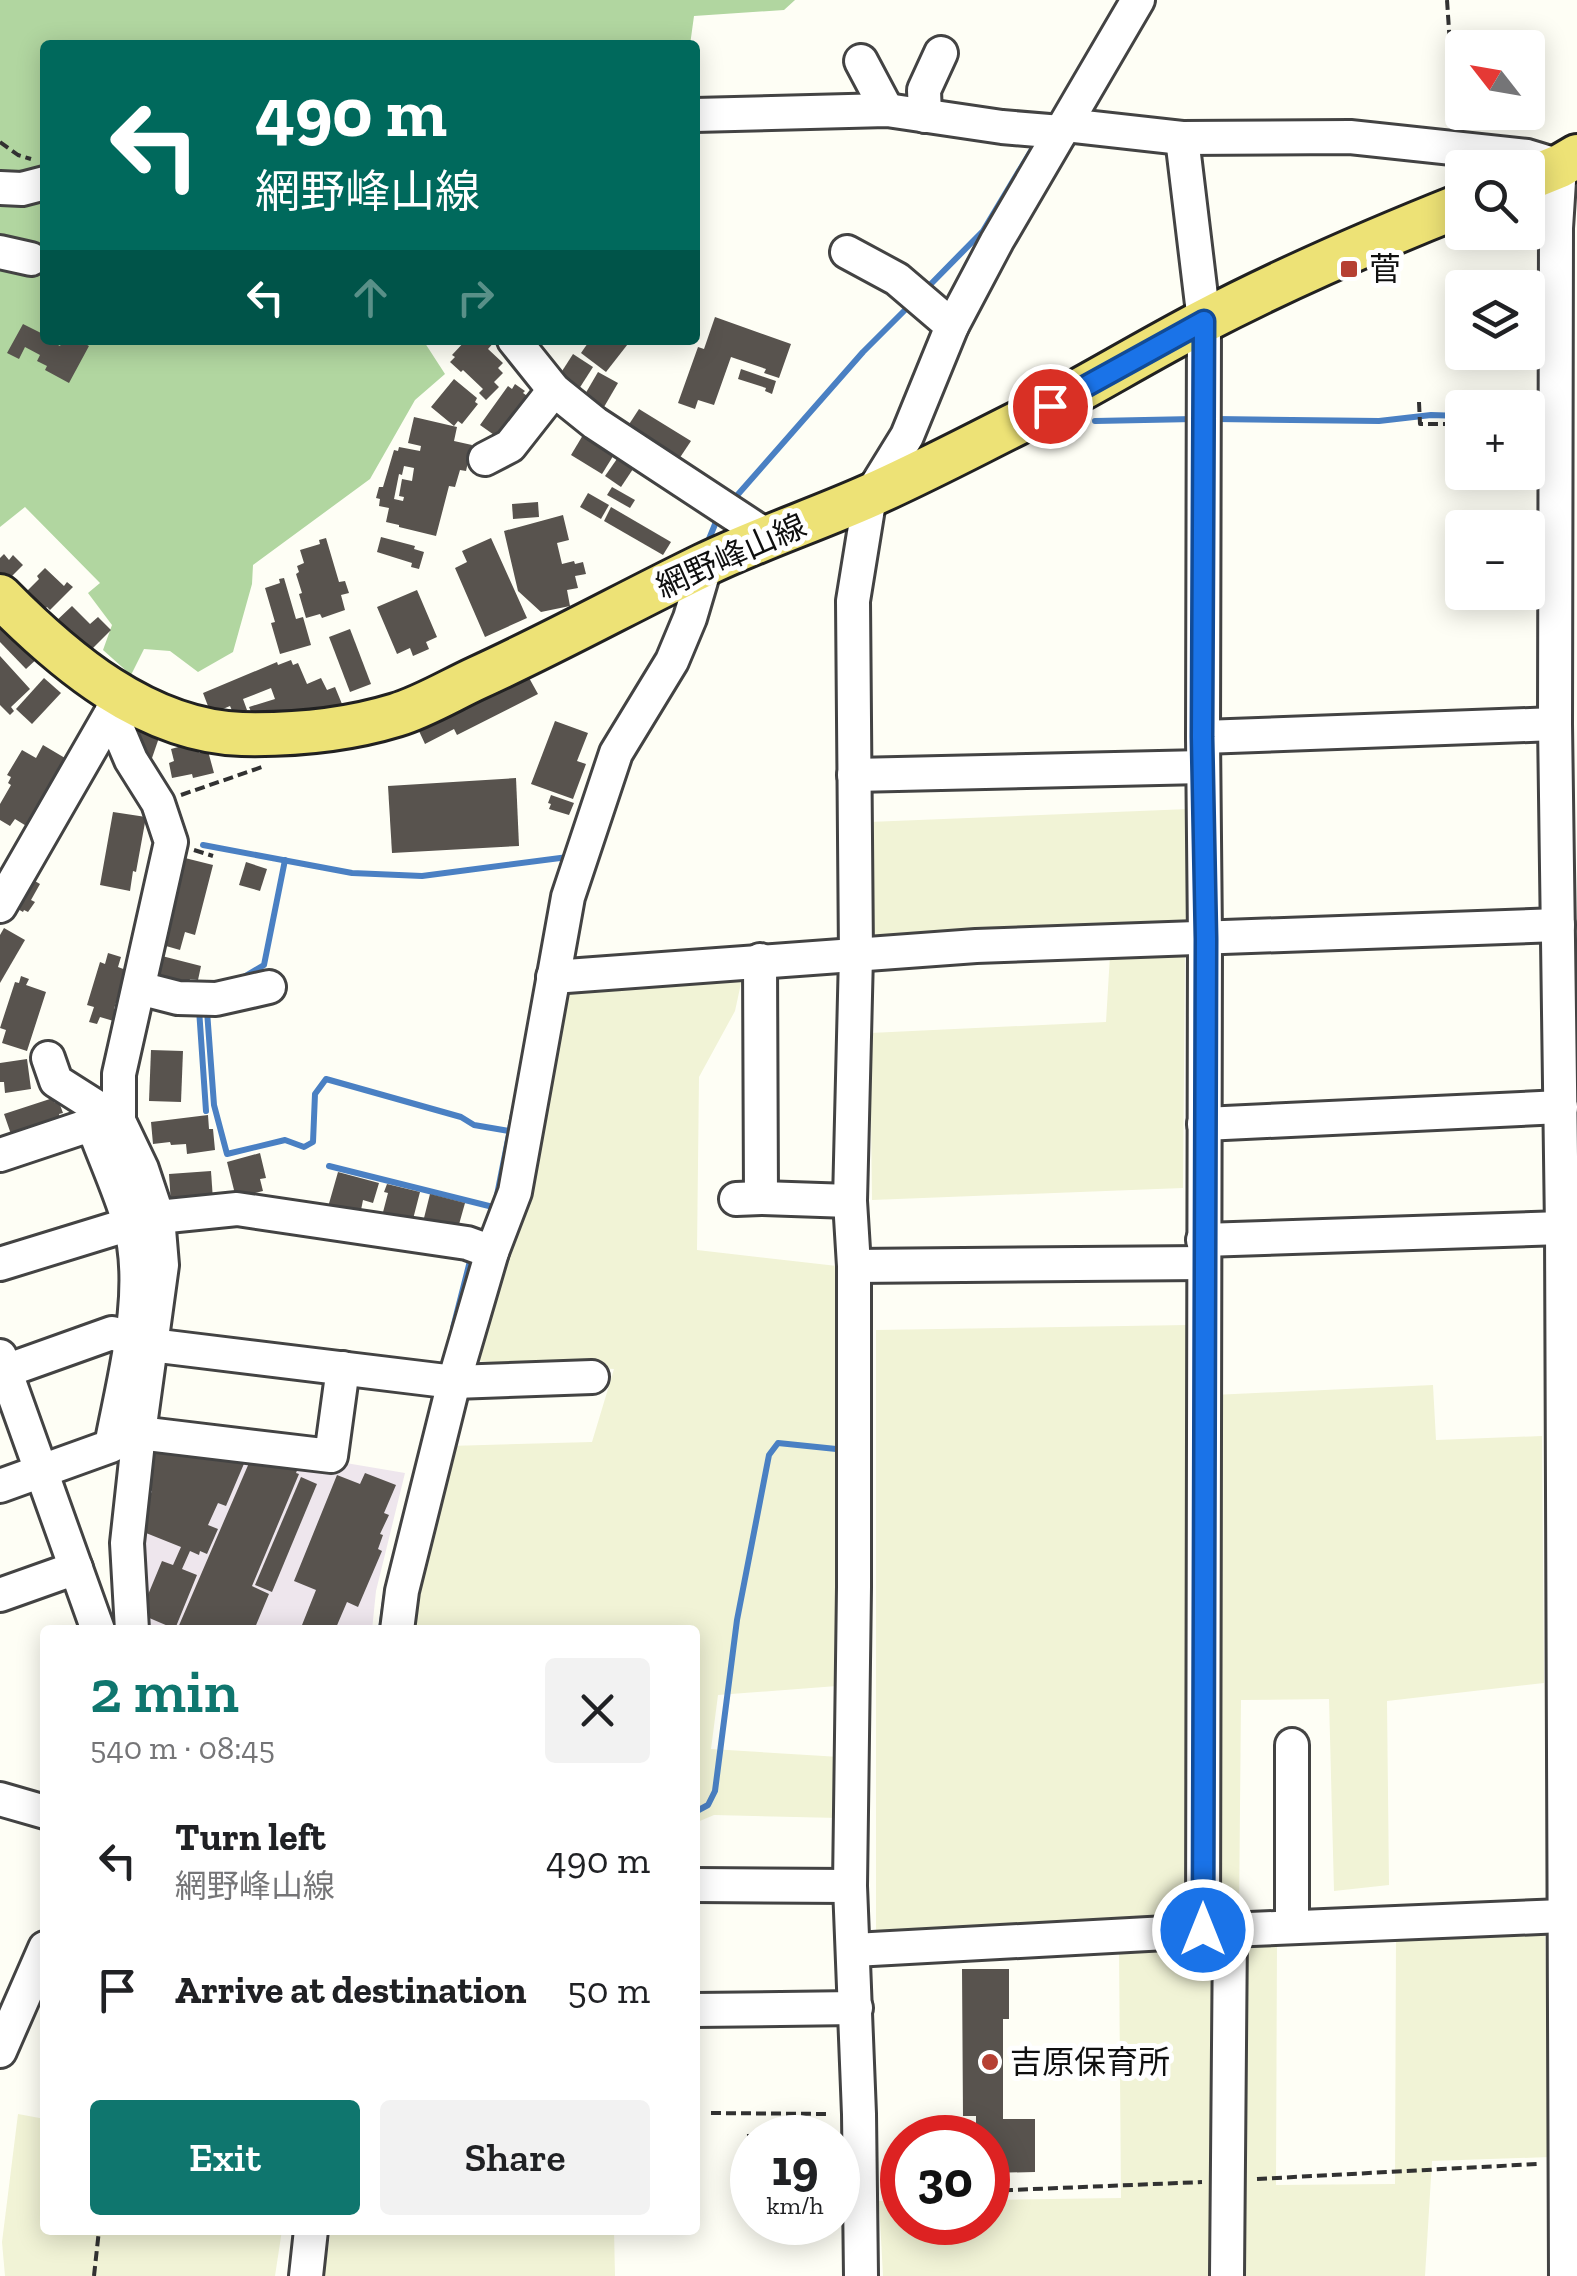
<!DOCTYPE html>
<html lang="en">
<head>
<meta charset="utf-8">
<style>
	:root { --surface:#fff; --page:#f2f2f2; --text:#202124; --muted:#757577; --accent:#0f766e }
	body { margin:0; font-family:"Zilla Slab","Noto Sans JP",serif; background:var(--page); color:var(--text); height:100vh; display:flex; flex-direction:column; font-size:38px; white-space:nowrap }
	* { box-sizing:border-box; margin:0 }
	p { font-size:32px; color:var(--muted) }
	.icon { flex:none; width:55px; height:55px; fill:none; stroke:currentColor; stroke-width:2; stroke-linecap:round; stroke-linejoin:round }
	.map { position:relative; flex:1; overflow:hidden }
	.sheet { position:absolute; left:40px; top:1625px; width:660px; height:610px; display:flex; flex-direction:column; background:var(--surface); border-radius:10px; box-shadow:0 5px 25px #0003 }
	.sheet>* { flex:none }
	.top-card { position:absolute; left:40px; top:40px; width:660px; height:305px; border-radius:10px; box-shadow:0 5px 25px #0003; background:#00695c; color:#fff; overflow:hidden }
	.needle { width:65px; rotate:301deg }
	.controls { position:absolute; left:1445px; top:30px; display:grid; gap:20px }
	.controls a { display:grid; place-items:center; width:100px; height:100px; border-radius:10px; background:var(--surface); box-shadow:0 5px 25px #0003; font-size:50px }
	.speed { position:absolute; left:730px; top:2115px; display:flex; gap:20px; font-size:50px; font-weight:700; text-align:center }
	.speed>* { display:grid; place-content:center; width:130px; height:130px; border-radius:50%; background:var(--surface); box-shadow:0 5px 25px #0003; line-height:1 }
	.speed small { font-size:25px; font-weight:400 }
	.speed .limit { border:15px solid #d22; background:#fff; color:#111 }
	.pin { position:absolute; display:grid; place-items:center; width:85px; height:85px; color:#fff; margin:-42px; border:5px solid #fff; border-radius:50%; box-shadow:0 2px 10px #0007 }
	.me { position:absolute; width:110px; margin:-55px; rotate:0deg; stroke-linejoin:round; filter:drop-shadow(0 0 8px #0008) }
	.turn { display:flex; align-items:center; gap:35px; height:210px; padding:0 50px; font-size:45px }
	.turn .icon { width:130px; height:130px; stroke-width:2.5 }
	.turn b { display:block; font-size:70px; line-height:85px }
	.lanes { display:flex; align-items:center; height:95px; padding:0 50px; background:#0003; justify-content:center; gap:50px; direction:ltr }
	.lanes .off { opacity:.35 }
	.round { display:grid; place-items:center; flex:none; width:105px; height:105px; border-radius:10px; background:var(--page) }
	.head { display:flex; align-items:center; justify-content:space-between; height:170px; padding:0 50px }
	h1 { font-size:60px; font-weight:600; line-height:75px; color:var(--accent) }
	.button { display:flex; gap:20px; margin-top:auto; padding:20px 50px }
	.button a { flex:1; height:115px; border-radius:10px; background:var(--accent); color:#fff; font-size:40px; font-weight:600; line-height:115px; text-align:center }
	.button a+a { background:var(--page); color:var(--text) }
	ul { padding:0; list-style:none }
	li { display:flex; align-items:center; gap:30px; height:130px; padding:0 50px }
	li div { flex:1 }
	li b { display:block; font-size:38px }
	li em { font-style:normal }
	.map>svg:first-child { display:block }
	.industrial { fill:#eee6ed }
	.farmland { fill:#f1f3d6 }
	.forest { fill:#b1d6a0 }
	.lines { fill:none; stroke-linecap:round; stroke-linejoin:round }
	.stream { stroke:#4a80c3; stroke-width:6 }
	.building { fill:#58534e; fill-rule:evenodd }
	.minor-casing { stroke:#434343; stroke-width:38 }
	.major-casing { stroke:#212121; stroke-width:48 }
	.path { stroke:#323232; stroke-width:4; stroke-dasharray:10 5; stroke-linecap:butt }
	.minor { stroke:#fff; stroke-width:32 }
	.major { stroke:#ede276; stroke-width:42 }
	.route-casing { stroke:#114b97; stroke-width:25 }
	.route { stroke:#1a73e8; stroke-width:18 }
	.poi-dot { fill:#b64033; stroke:#fff; stroke-width:4 }
	.labels { text-anchor:middle; stroke-width:10; stroke-linejoin:round; paint-order:stroke }
	.poi-label { font-size:32px; fill:#101010; stroke:#fff; text-anchor:start }
	.street-label { font-size:32px; fill:#101010; stroke:#fff }
</style>
</head>
<body>
<div class="map">
<svg width="1577" height="2276" viewBox="0 0 1577 2276">
	<rect width="100%" height="100%" fill="#fefef5"/>
	<polygon class="industrial" points="143,1448 340,1462 405,1473 376,1591 372,1630 139,1630"/>
	<g class="farmland">
		<polygon points="1189,809 1190,927 872,944 869,822"/>
		<polygon points="1185,952 1183,1188 872,1200 870,1033 1106,1022 1110,955"/>
		<polygon points="743,974 735,1011 699,1077 697,1250 837,1266 837,1686 718,1695 711,1749 840,1757 839,1818 714,1815 695,1823 695,1630 411,1630 413,1607 449,1446 592,1442 614,1369 474,1361 531,1186 566,987"/>
		<polygon points="1187,1325 1191,1396 1433,1385 1436,1440 1542,1436 1544,1683 1387,1701 1389,1885 1334,1891 1329,1699 1241,1700 1239,1915 876,1937 876,1330"/>
		<polygon points="1545,1928 1550,2157 1432,2161 1425,2276 883,2276 879,2201 902,2201 902,2222 988,2222 988,2200 1121,2198 1119,1950 1277,1943 1276,2185 1395,2184 1396,1935"/>
		<polygon points="18,2114 45,2119 45,2230 282,2230 275,2276 5,2276 2,2242"/>
		<polygon points="331,2230 614,2230 615,2276 324,2276"/>
	</g>
	<g class="forest">
		<polygon points="0,0 795,0 784,10 694,16 690,45 45,45 45,173 0,178"/>
		<polygon points="45,195 45,340 423,340 445,374 415,400 370,479 253,565 252,584 233,652 198,672 170,651 144,649 131,675 103,650 112,625 88,593 100,583 25,507 0,527 0,203"/>
	</g>
	<g class="lines">
		<g class="stream">
			<polyline points="925,290 983,231 1037,141"/>
			<polyline points="1528,417 1546,417"/>
			<polyline points="1216,419 1379,421 1431,415 1462,416"/>
			<polyline points="1095,421 1194,419"/>
			<polyline points="733,500 863,352 913,302"/>
			<polyline points="709,539 718,517"/>
			<polyline points="203,845 352,873 422,876 568,857"/>
			<polyline points="242,978 264,965 285,860"/>
			<polyline points="199,1009 206,1111"/>
			<polyline points="207,1011 214,1105 227,1154 285,1140 304,1147 313,1142 315,1094 326,1079 461,1117 474,1125 509,1131"/>
			<polyline points="329,1166 493,1207"/>
			<polyline points="496,1200 513,1114"/>
			<polyline points="453,1328 471,1257"/>
			<polyline points="381,1630 387,1587"/>
			<polyline points="695,1812 708,1805 715,1791 737,1620 769,1455 778,1443 846,1450"/>
		</g>
	</g>
	<g class="building">
		<polygon points="715,317 791,344 779,378 764,373 766,369 731,357 714,405 698,400 695,409 678,403 698,347 704,349"/>
		<polygon points="23,324 41,333 45,324 45,340 56,340 54,343 60,346 63,340 78,340 89,346 69,383 45,370 47,366 37,361 40,355 25,347 19,359 7,353"/>
		<polygon points="466,340 496,340 488,349 503,363 498,368 503,373 494,382 499,387 486,400 479,393 483,389 463,370 461,372 450,362 455,357 452,355"/>
		<polygon points="590,340 631,340 606,372 581,353"/>
		<polygon points="573,354 593,367 577,392 557,379"/>
		<polygon points="741,369 776,381 772,394 765,391 766,388 738,379"/>
		<polygon points="598,372 618,383 604,407 584,396"/>
		<polygon points="454,379 477,398 475,402 478,404 462,424 458,421 454,426 431,407"/>
		<polygon points="515,384 525,391 523,393 533,400 507,438 499,433 497,437 480,425 508,386 512,389"/>
		<polygon points="639,409 691,441 675,465 624,432"/>
		<path d="M414,417l43,10 -3,14 18,4 -6,26 -6,-1 -5,17 -6,-1 -13,50 -37,-9v-2l-13,-3 3,-14 -10,-2 1,-7 -4,-1 3,-11h4l11,-37 4,1 1,-4 21,4 1,-5 -13,-3zM404,466l10,2 -2,13 -10,-2 -3,17 5,1 -1,4 -9,-2 5,-25 3,1z"/>
		<polygon points="586,430 615,453 602,474 571,455"/>
		<polygon points="619,456 635,466 621,487 605,476"/>
		<polygon points="612,487 635,500 630,508 607,495"/>
		<polygon points="588,493 609,505 601,519 580,507"/>
		<polygon points="538,502 539,517 513,519 512,504"/>
		<polygon points="611,507 671,542 663,555 604,521"/>
		<polygon points="563,515 569,540 557,543 562,564 574,561 575,564 583,562 586,574 575,576 578,588 567,590 570,606 541,612 518,591 504,531"/>
		<polygon points="381,537 415,546 414,549 424,552 419,569 411,567 412,563 377,552"/>
		<polygon points="326,538 339,582 345,581 349,593 341,595 345,610 322,618 320,614 306,618 299,594 302,593 296,574 299,572 297,566 304,563 300,550 320,544 319,540"/>
		<polygon points="491,538 527,618 485,637 455,568 467,562 462,551"/>
		<polygon points="4,554 9,560 13,555 23,565 7,581 0,574 0,558"/>
		<polygon points="45,568 64,586 67,582 73,587 50,610 47,607 42,612 24,594 39,579 37,576"/>
		<polygon points="284,578 296,619 303,617 311,645 280,654 271,623 275,622 265,588 280,583 279,579"/>
		<polygon points="417,590 437,637 426,642 429,649 413,656 410,648 397,654 377,607"/>
		<polygon points="72,606 90,624 98,617 111,630 86,655 54,623"/>
		<polygon points="0,615 40,656 26,669 0,642"/>
		<polygon points="350,629 371,684 350,692 329,637"/>
		<polygon points="0,656 30,689 11,707 14,711 10,715 0,705"/>
		<polygon points="291,660 293,665 298,663 307,684 321,678 327,690 335,687 342,704 315,715 307,709 293,715 254,719 249,707 275,699 271,688 243,699 247,710 234,715 230,706 211,714 203,693 277,662 278,665"/>
		<polygon points="528,676 538,694 457,735 454,729 425,744 419,731"/>
		<polygon points="44,678 61,693 32,724 16,709"/>
		<polygon points="137,720 162,729 152,758 139,754 131,738"/>
		<polygon points="555,721 588,733 577,761 586,764 573,799 531,784"/>
		<polygon points="197,742 199,753 208,751 214,773 193,778 192,774 172,778 169,763 174,761 171,749"/>
		<polygon points="43,745 70,761 28,827 15,819 10,826 0,820 0,804 11,785 8,783 11,777 7,775 22,750 36,758"/>
		<polygon points="516,778 519,846 392,853 388,786"/>
		<polygon points="551,795 574,803 569,815 549,809 551,804 548,803"/>
		<polygon points="113,812 146,817 136,872 133,871 130,891 100,885"/>
		<polygon points="181,857 213,865 195,935 185,932 180,950 159,944"/>
		<polygon points="246,862 267,869 260,891 239,885"/>
		<polygon points="28,877 40,884 31,900 35,902 28,912 24,910 23,912 11,905"/>
		<polygon points="4,928 25,940 0,983 0,935"/>
		<polygon points="108,953 121,957 118,967 126,970 114,1009 120,1011 117,1022 100,1017 97,1024 89,1022 94,1007 87,1005 100,962 105,964"/>
		<polygon points="158,955 201,966 198,980 190,979 188,986 152,978"/>
		<polygon points="21,976 29,979 26,985 46,992 27,1051 2,1043 6,1030 0,1028 15,982 19,983"/>
		<polygon points="151,1050 183,1051 181,1102 149,1101"/>
		<polygon points="27,1059 31,1089 5,1093 4,1082 0,1082 0,1063"/>
		<polygon points="53,1098 55,1103 59,1102 63,1113 59,1114 61,1122 13,1140 4,1114"/>
		<polygon points="208,1115 209,1129 213,1129 215,1150 187,1154 186,1144 171,1145 170,1142 153,1144 151,1122"/>
		<polygon points="260,1153 266,1178 260,1179 263,1191 236,1198 227,1162"/>
		<polygon points="211,1171 213,1200 171,1204 169,1174"/>
		<polygon points="338,1172 379,1183 373,1203 363,1200 361,1210 357,1209 355,1215 328,1207"/>
		<polygon points="387,1184 420,1192 412,1223 382,1216 388,1193 384,1192"/>
		<polygon points="430,1194 465,1203 456,1235 422,1226"/>
		<polygon points="157,1446 246,1459 226,1506 218,1503 208,1525 218,1529 207,1554 200,1551 199,1555 190,1551 182,1569 197,1575 175,1629 140,1614 162,1561 173,1565 181,1547 136,1529 152,1491 140,1486"/>
		<polygon points="252,1456 301,1461 296,1473 299,1474 252,1586 269,1594 254,1630 177,1630"/>
		<polygon points="365,1473 396,1485 384,1513 389,1515 380,1534 383,1535 378,1549 382,1551 358,1607 347,1602 335,1630 300,1630 316,1590 294,1581 337,1475 360,1484"/>
		<polygon points="301,1477 317,1484 272,1592 255,1585"/>
		<polygon points="962,1969 1009,1969 1009,2019 1003,2019 1003,2119 1035,2119 1035,2172 988,2173 988,2138 976,2138 976,2116 963,2116"/>
	</g>
	<g class="lines">
		<g class="minor-casing">
			<g id="minor">
				<polyline points="861,61 887,110"/>
				<polyline points="695,115 887,110 1002,127 1061,132"/>
				<polyline points="925,116 924,90 941,53"/>
				<polyline points="1066,125 1182,138 1350,137 1527,156 1560,166 1568,166"/>
				<polyline points="1182,138 1204,321 1203,737 1205,939 1203,1931"/>
				<polyline points="1560,166 1556,228 1555,724 1562,1228 1566,2276"/>
				<polyline points="0,188 22,189 45,183"/>
				<polyline points="0,252 31,259"/>
				<polyline points="847,252 897,279 952,326"/>
				<polyline points="514,340 554,390 595,423 767,536"/>
				<polyline points="485,459 510,446 554,390"/>
				<polyline points="111,713 131,760 158,803 171,842 119,1074 119,1121 142,1169 158,1217 162,1265 139,1433 127,1543 132,1630"/>
				<polyline points="1203,737 1555,724"/>
				<polyline points="854,775 1203,767"/>
				<polyline points="0,906 111,713 116,698"/>
				<polyline points="760,960 761,1198"/>
				<polyline points="553,977 976,946 1558,925"/>
				<polyline points="139,988 178,998 216,999 269,987"/>
				<polyline points="48,1058 56,1081 119,1121"/>
				<polyline points="1204,1124 1561,1107"/>
				<path d="M0,1155l84,-28 12,7c11,29 24,58 33,88 20,68 -5,155 -18,224l-111,40"/>
				<polyline points="736,1199 761,1198 850,1201"/>
				<polyline points="158,1217 237,1209 467,1243 492,1252"/>
				<polyline points="1203,1240 1562,1228"/>
				<polyline points="0,1264 130,1224"/>
				<polyline points="854,1266 1204,1263"/>
				<polyline points="151,1345 454,1382 592,1377"/>
				<polyline points="0,1356 98,1630"/>
				<polyline points="0,1373 112,1333 130,1339"/>
				<polyline points="139,1433 331,1456 343,1368"/>
				<polyline points="0,1595 76,1568"/>
				<polyline points="397,1630 402,1591 454,1382 492,1252 515,1192 568,897 616,753 672,661 690,618 706,564"/>
				<polyline points="0,1799 45,1812"/>
				<polyline points="695,1885 850,1886"/>
				<polyline points="1292,1926 1292,1745"/>
				<polyline points="854,1950 1203,1931 1563,1916"/>
				<polyline points="695,2010 856,2008"/>
				<polyline points="0,2051 45,1948"/>
				<polyline points="306,2276 311,2230"/>
				<polyline points="861,2276 859,2114 850,1886 854,1587 854,1266 850,1201 856,955 853,601 870,496 907,436 952,326 997,241 1138,0"/>
				<polyline points="1227,2276 1230,1930"/>
			</g>
		</g>
		<g class="major-casing">
			<g id="major">
				<polyline points="1528,179 1560,166 1577,156"/>
				<path d="M0,596c64,65 146,135 242,138 50,1 105,-4 154,-19 27,-8 55,-25 81,-37 77,-35 151,-76 227,-113 54,-26 111,-45 165,-69 50,-22 99,-48 147,-72 63,-32 123,-69 186,-102 84,-44 172,-82 260,-117"/>
			</g>
		</g>
		<g class="path">
			<polyline points="1447,0 1455,120"/>
			<polyline points="0,142 18,155 31,159"/>
			<polyline points="1419,402 1420,424 1462,424"/>
			<polyline points="181,795 262,767"/>
			<polyline points="194,850 213,856"/>
			<polyline points="711,2113 831,2114"/>
			<polyline points="747,2136 832,2133"/>
			<polyline points="1257,2179 1537,2164"/>
			<polyline points="988,2191 1202,2182"/>
			<polyline points="887,2195 902,2194"/>
			<polyline points="94,2276 99,2230"/>
		</g>
		<use href="#minor" class="minor"/>
		<use href="#major" class="major"/>
	</g>
	<g class="lines">
		<g class="route-casing">
			<polyline id="route" points="1050,406 1204,321 1202,737 1206,939 1203,1930"/>
		</g>
		<use href="#route" class="route"/>
	</g>
	<g class="poi-dot">
		<rect x="1339" y="259" width="20" height="20" rx="5"/>
		<circle cx="990" cy="2062" r="10"/>
	</g>
	<g class="labels">
		<g class="poi-label">
			<text x="1369" y="280">菅</text>
			<text x="1010" y="2073">吉原保育所</text>
		</g>
		<g class="street-label">
			<text transform="translate(731 556) rotate(-24)" y="11">網野峰山線</text>
		</g>
	</g>
</svg>
<div class="controls">
<a><svg class="needle" viewBox="-14 -14 28 28"><path d="M0-13l5 13h-10z" fill="#e53935"/><path d="M0 13l5-13h-10z" fill="#757577"/></svg></a>
<a><svg class="icon" aria-label="search" viewBox="0 0 24 24"><circle cx="10" cy="10" r="6"/><path d="M15 15l6 6"/></svg></a>
<a><svg class="icon" aria-label="layers" viewBox="0 0 24 24"><path d="M12 4l9 5-9 5-9-5zM3 14l9 5 9-5"/></svg></a>
<a>+</a>
<a>−</a>
</div>
<div class="speed"><div>19<small>km/h</small></div><div class="limit">30</div></div>
<div class="pin" style="left:1050px;top:406px;background:#d93025"><svg class="icon" aria-label="arrive" viewBox="0 0 24 24"><path d="M6 21V4h12l-3 4 3 4H6"/></svg></div>
<svg class="me" style="left:1203px;top:1930px" viewBox="-20 -20 40 40"><circle r="17" fill="#1a73e8" stroke="#fff" stroke-width="3"/><path d="M0-11L8 9 0 5-8 9z" fill="#fff"/></svg>
<div class="top-card">
<div class="turn"><svg class="icon" aria-label="left" viewBox="0 0 24 24"><path d="M17 20v-9H6M10 6l-5 5 5 5"/></svg><div><b>490 m</b>網野峰山線</div></div>
<div class="lanes"><svg class="icon" aria-label="left" viewBox="0 0 24 24"><path d="M17 20v-9H6M10 6l-5 5 5 5"/></svg><svg class="icon off" aria-label="ahead" viewBox="0 0 24 24"><path d="M12 20V5M6 11l6-6 6 6"/></svg><svg class="icon off" aria-label="right" viewBox="0 0 24 24"><path d="M7 20v-9h11M14 6l5 5-5 5"/></svg></div>
</div>
<section class="sheet">
<div class="head"><div><h1>2 min</h1><p>540 m · 08:45</p></div><a class="round"><svg class="icon" aria-label="close" viewBox="0 0 24 24"><path d="M6 6l12 12M18 6L6 18"/></svg></a></div>
<ul>
<li><svg class="icon" aria-label="left" viewBox="0 0 24 24"><path d="M17 20v-9H6M10 6l-5 5 5 5"/></svg><div><b>Turn left</b><p>網野峰山線</p></div><em>490 m</em></li>
<li><svg class="icon" aria-label="arrive" viewBox="0 0 24 24"><path d="M6 21V4h12l-3 4 3 4H6"/></svg><div><b>Arrive at destination</b></div><em>50 m</em></li>
</ul>
<div class="button"><a>Exit</a><a>Share</a></div>
</section>
</div>
</body>
</html>
